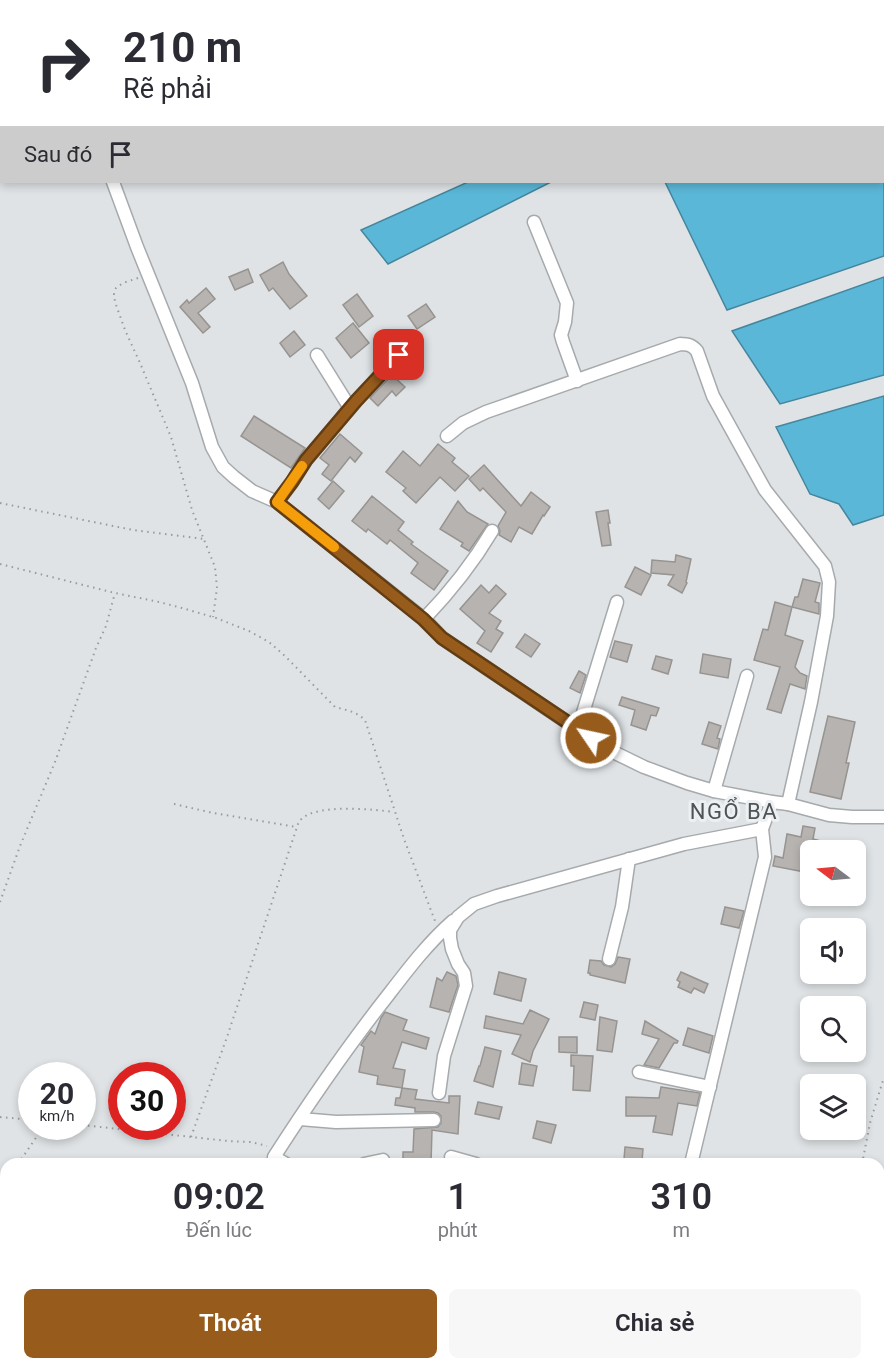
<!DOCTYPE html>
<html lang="vi">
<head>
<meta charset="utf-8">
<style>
	:root { --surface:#fff; --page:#f7f7f7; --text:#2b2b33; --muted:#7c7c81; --accent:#975c1c }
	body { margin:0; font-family:Roboto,sans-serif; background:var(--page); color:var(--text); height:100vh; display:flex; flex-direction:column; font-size:22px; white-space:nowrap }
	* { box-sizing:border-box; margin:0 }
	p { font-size:20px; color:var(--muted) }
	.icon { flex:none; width:33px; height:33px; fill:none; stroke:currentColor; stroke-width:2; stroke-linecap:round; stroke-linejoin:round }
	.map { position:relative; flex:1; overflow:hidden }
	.panel { position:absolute; left:0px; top:1158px; width:885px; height:212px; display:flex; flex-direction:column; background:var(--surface); border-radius:18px 18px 0 0; box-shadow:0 3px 9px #0003 }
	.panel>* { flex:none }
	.hud { position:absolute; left:0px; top:0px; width:885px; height:183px; box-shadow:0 3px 9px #0003; background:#fff; color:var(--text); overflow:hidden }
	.needle { width:39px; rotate:286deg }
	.tools { position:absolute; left:800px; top:840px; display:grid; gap:12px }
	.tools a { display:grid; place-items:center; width:66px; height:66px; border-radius:9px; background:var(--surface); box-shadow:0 3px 9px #0003; font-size:30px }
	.speed { position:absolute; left:18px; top:1062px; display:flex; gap:12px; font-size:30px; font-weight:700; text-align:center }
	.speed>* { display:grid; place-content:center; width:78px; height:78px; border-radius:50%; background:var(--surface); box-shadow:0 3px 9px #0003; line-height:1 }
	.speed small { font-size:15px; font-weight:400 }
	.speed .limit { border:9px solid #d22; background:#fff; color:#111 }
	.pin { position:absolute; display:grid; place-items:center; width:51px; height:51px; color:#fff; margin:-26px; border-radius:12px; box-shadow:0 3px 9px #0006 }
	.me { position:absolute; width:66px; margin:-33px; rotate:304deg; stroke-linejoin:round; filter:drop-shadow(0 0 4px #0008) }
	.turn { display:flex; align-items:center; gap:21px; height:126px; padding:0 24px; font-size:27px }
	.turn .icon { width:78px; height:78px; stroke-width:2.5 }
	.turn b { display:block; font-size:42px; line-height:51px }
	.then { display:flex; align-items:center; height:57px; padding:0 24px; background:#0003; gap:12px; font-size:22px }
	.eta { display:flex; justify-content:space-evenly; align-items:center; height:102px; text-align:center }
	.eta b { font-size:36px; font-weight:600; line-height:42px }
	.cta { display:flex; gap:12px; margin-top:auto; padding:12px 24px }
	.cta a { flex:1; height:69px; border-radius:9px; background:var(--accent); color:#fff; font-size:24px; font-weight:600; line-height:69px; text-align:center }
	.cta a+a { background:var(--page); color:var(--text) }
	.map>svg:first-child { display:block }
	.water { fill:#5bb7d8; stroke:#45869d; stroke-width:1.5 }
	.building { fill:#b7b3b1; stroke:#969390; stroke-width:1.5 }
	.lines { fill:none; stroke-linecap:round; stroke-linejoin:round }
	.minor-casing { stroke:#a6aaac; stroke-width:15 }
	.major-casing { stroke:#a6aaac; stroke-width:20 }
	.path { stroke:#989b9c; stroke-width:2; stroke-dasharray:1.5 4.5; stroke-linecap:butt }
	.minor { stroke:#fff; stroke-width:12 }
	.major { stroke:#fff; stroke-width:16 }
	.route-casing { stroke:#623c12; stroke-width:15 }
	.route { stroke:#975c1c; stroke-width:10 }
	.slow { stroke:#f59e0b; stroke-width:10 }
	.labels { text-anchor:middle; stroke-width:6; stroke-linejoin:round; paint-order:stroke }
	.neighbourhood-label { font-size:22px; letter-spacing:1.5px; fill:#505355; stroke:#ecf0f2 }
</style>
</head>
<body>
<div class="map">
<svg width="884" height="1369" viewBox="0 0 884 1369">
	<rect width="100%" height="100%" fill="#dfe3e5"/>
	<g class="water">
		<polygon points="884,147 884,256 727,310 665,182 884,182"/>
		<polygon points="468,182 551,182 388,264 361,230"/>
		<polygon points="884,277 884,375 780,404 732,331"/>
		<polygon points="884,396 884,515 853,525 839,504 810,494 776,427"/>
	</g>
	<g class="building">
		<polygon points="283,262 289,274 307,296 290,309 273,288 269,291 260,275"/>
		<polygon points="248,269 253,282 235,290 229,277"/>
		<polygon points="206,288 215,299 198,313 210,327 203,333 180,307 187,300 189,303"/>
		<polygon points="357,294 373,316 359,327 343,305"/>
		<polygon points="426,304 435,317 417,329 408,316"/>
		<polygon points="353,323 369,343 351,358 336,338"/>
		<polygon points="294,331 305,345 290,357 280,343"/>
		<polygon points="392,375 405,387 396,396 392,391 378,406 370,398"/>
		<polygon points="254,416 305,448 291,468 241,436"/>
		<polygon points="340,434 362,453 355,462 350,457 331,481 322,474 329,465 320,458"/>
		<polygon points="438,444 455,458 452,462 469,476 455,491 440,477 416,503 403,491 406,488 386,472 403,451 420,466"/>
		<polygon points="484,465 521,506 531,492 550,507 544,516 543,515 532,534 519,527 511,542 499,535 500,531 498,526 506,512 483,488 480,491 469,479"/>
		<polygon points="333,481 344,491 329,509 318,499"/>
		<polygon points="372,496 404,522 398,530 413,542 411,544 448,571 434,590 411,573 418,563 390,540 387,544 368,529 366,532 352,521"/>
		<polygon points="458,501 467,512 488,524 469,551 461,546 463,543 440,529"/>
		<polygon points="608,510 610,523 608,523 611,545 602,546 596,512"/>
		<polygon points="676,555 691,559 686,582 687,583 682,593 668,585 674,575 651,573 652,560 675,562"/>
		<polygon points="635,567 651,575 641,595 625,587"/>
		<polygon points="803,579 820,583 815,602 819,603 819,614 792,607 795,597 798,597"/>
		<polygon points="481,585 489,593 496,585 506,594 489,613 501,621 496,629 503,633 491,652 477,643 485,631 460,609"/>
		<polygon points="775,602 792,607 785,635 803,641 795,667 800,673 807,676 805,689 790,684 781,713 767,709 780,667 754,660 763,629 768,630"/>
		<polygon points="525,634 540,644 531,657 516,647"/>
		<polygon points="615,641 632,645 627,662 610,657"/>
		<polygon points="703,654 731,659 728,678 700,673"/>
		<polygon points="656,656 672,660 668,674 652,669"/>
		<polygon points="579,671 586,675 580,693 570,688"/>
		<polygon points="622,697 659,708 656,716 651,715 646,730 631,725 635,710 619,705"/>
		<polygon points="828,716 855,722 846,763 849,763 841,799 810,792"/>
		<polygon points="709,722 721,726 717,738 720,739 718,749 702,744"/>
		<polygon points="803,826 815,828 813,839 821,841 820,850 810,850 810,873 773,866 775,856 783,858 787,834 801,837"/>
		<polygon points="725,907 744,911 739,928 721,924"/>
		<polygon points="618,957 630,959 625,983 590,975 590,973 588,973 590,960 601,961 604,965 611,967 615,964"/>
		<polygon points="447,972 456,976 458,985 449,1012 430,1007 437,978 442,981"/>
		<polygon points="499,972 526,979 521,1001 494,994"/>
		<polygon points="681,972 708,984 704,993 694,988 691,993 678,987 680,982 677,980"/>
		<polygon points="584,1002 598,1005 595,1020 580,1017"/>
		<polygon points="530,1010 549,1019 533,1051 530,1062 512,1054 521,1035 484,1028 486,1016 523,1024"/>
		<polygon points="385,1012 407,1020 403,1030 429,1038 426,1049 402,1042 393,1068 405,1070 402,1088 377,1084 378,1076 359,1072 364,1047 361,1045 371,1031 375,1034 381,1018"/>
		<polygon points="600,1017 617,1021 612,1052 597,1050"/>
		<polygon points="645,1021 678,1041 677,1043 674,1043 659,1068 644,1065 659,1039 642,1034"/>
		<polygon points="688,1028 713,1036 709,1053 683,1045"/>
		<polygon points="559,1037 577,1037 577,1053 559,1052"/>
		<polygon points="485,1047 501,1051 493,1087 474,1081 479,1066 480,1066"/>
		<polygon points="571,1055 593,1056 590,1091 573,1090 574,1066 571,1066"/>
		<polygon points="522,1063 537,1066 533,1086 519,1084"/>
		<polygon points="661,1087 700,1093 697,1106 678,1103 672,1135 653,1132 656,1116 626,1116 626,1097 659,1098"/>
		<polygon points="402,1088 417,1090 415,1099 449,1103 449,1096 460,1096 458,1134 432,1130 431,1164 403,1164 403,1152 413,1152 414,1129 438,1127 441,1123 441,1116 438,1113 434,1112 415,1112 415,1108 395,1105 396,1098 400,1098"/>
		<polygon points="478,1102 502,1107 499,1119 475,1114"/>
		<polygon points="537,1121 556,1125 551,1143 533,1138"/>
		<polygon points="625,1147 643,1149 642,1161 624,1159"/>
	</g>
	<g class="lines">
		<g class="minor-casing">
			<g id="minor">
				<polyline points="47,0 47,2"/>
				<polyline points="836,0 840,2"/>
				<polyline points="794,2 795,0"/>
				<polyline points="113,182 137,247 192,383 212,447 223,467 234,477 252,491 277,502"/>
				<polyline points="534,222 567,303 565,322 561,335 563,342 577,381"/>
				<polyline points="317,355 350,408"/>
				<polyline points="399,355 356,401 306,460 292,482 277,502 424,619 442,638 605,748 644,767 687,783 714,791 772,802 788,804 829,815 852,817 884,817"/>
				<path d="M447,436l16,-13 23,-11 194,-68c8,0 12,1 17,7l16,45 52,94 60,76 4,16 -2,34 -16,86 -23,102"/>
				<path d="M424,619c26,-27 49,-56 68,-88"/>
				<polyline points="578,729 617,602"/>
				<polyline points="714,791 747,676"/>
				<polyline points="609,959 622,907 629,859"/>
				<polyline points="639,1072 710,1087"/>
				<polyline points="439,1093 444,1056 466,986 464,973 458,964 452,949 450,938 450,930 458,917 474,904 497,896 684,844 762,829"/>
				<polyline points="300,1119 336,1122 434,1120"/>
				<polyline points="451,1157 476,1164"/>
				<path d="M286,1164l-12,-7c36,-56 74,-111 115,-163 20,-26 39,-51 64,-73"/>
				<polyline points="364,1164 383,1160"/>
				<polyline points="691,1164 765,857 762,829 772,802"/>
			</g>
		</g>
		<g class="major-casing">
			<polyline id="major" points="876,0 877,2"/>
		</g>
		<g class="path">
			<polyline points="138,278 123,283 116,288 114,294 115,302 125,330 140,363 171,437 192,510 215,567 217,588 213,617"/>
			<polyline points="0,503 133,530 204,539"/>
			<polyline points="0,564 115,593 159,602 182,608 216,618 249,631 269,642 286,657 335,707 350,711 359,715 365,720 404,839 435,921"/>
			<polyline points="174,804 213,813 297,827"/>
			<polyline points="0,902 20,846 55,762 96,648 106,626 115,593"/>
			<polyline points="0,1117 32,1120"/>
			<polyline points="82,1125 228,1141 251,1142 267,1146"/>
			<path d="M191,1137l36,-100 72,-216c4,-3 8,-7 13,-8 22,-7 59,-4 82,-1"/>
			<polyline points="18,1164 44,1126"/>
			<polyline points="862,1164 870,1123 884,1077"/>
			<polyline points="0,1188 6,1180"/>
			<polyline points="0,1214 6,1220"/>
			<polyline points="104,1369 108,1364"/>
			<polyline points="412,1369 414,1364"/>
			<polyline points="588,1369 590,1364"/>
			<polyline points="785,1369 787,1364"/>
		</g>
		<use href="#minor" class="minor"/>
		<use href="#major" class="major"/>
	</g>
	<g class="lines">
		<g class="route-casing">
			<polyline id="route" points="399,355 356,401 306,460 292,482 277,502 423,619 442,638 591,738"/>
		</g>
		<use href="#route" class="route"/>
		<polyline class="slow" points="302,466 277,502 334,547"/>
	</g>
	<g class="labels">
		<g class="neighbourhood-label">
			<text x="734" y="819">NGỔ BA</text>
		</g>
	</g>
</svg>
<div class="tools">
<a><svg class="needle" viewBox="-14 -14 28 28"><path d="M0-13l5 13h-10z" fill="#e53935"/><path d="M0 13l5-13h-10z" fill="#7c7c81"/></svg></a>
<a><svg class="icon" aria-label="sound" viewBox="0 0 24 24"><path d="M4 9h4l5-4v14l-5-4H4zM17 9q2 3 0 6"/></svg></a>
<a><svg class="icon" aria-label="search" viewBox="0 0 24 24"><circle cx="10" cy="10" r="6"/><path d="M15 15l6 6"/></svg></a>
<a><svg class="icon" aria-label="layers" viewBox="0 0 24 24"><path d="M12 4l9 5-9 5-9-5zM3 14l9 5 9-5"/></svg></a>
</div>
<div class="speed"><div>20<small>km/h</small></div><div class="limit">30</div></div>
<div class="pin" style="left:399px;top:355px;background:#d93025"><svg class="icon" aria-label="arrive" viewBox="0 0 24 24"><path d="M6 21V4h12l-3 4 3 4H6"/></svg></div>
<svg class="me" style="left:591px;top:738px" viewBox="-20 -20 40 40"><circle r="17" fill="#975c1c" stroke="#fff" stroke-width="3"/><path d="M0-11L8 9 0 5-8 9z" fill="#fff"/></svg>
<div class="hud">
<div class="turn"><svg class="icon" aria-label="right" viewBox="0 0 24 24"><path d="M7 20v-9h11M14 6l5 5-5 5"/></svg><div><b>210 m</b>Rẽ phải</div></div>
<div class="then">Sau đó<svg class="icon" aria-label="arrive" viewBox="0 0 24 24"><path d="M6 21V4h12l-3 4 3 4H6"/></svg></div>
</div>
<section class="panel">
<div class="eta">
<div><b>09:02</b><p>Đến lúc</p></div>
<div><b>1</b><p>phút</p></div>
<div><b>310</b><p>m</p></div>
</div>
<div class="cta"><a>Thoát</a><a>Chia sẻ</a></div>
</section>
</div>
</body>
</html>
